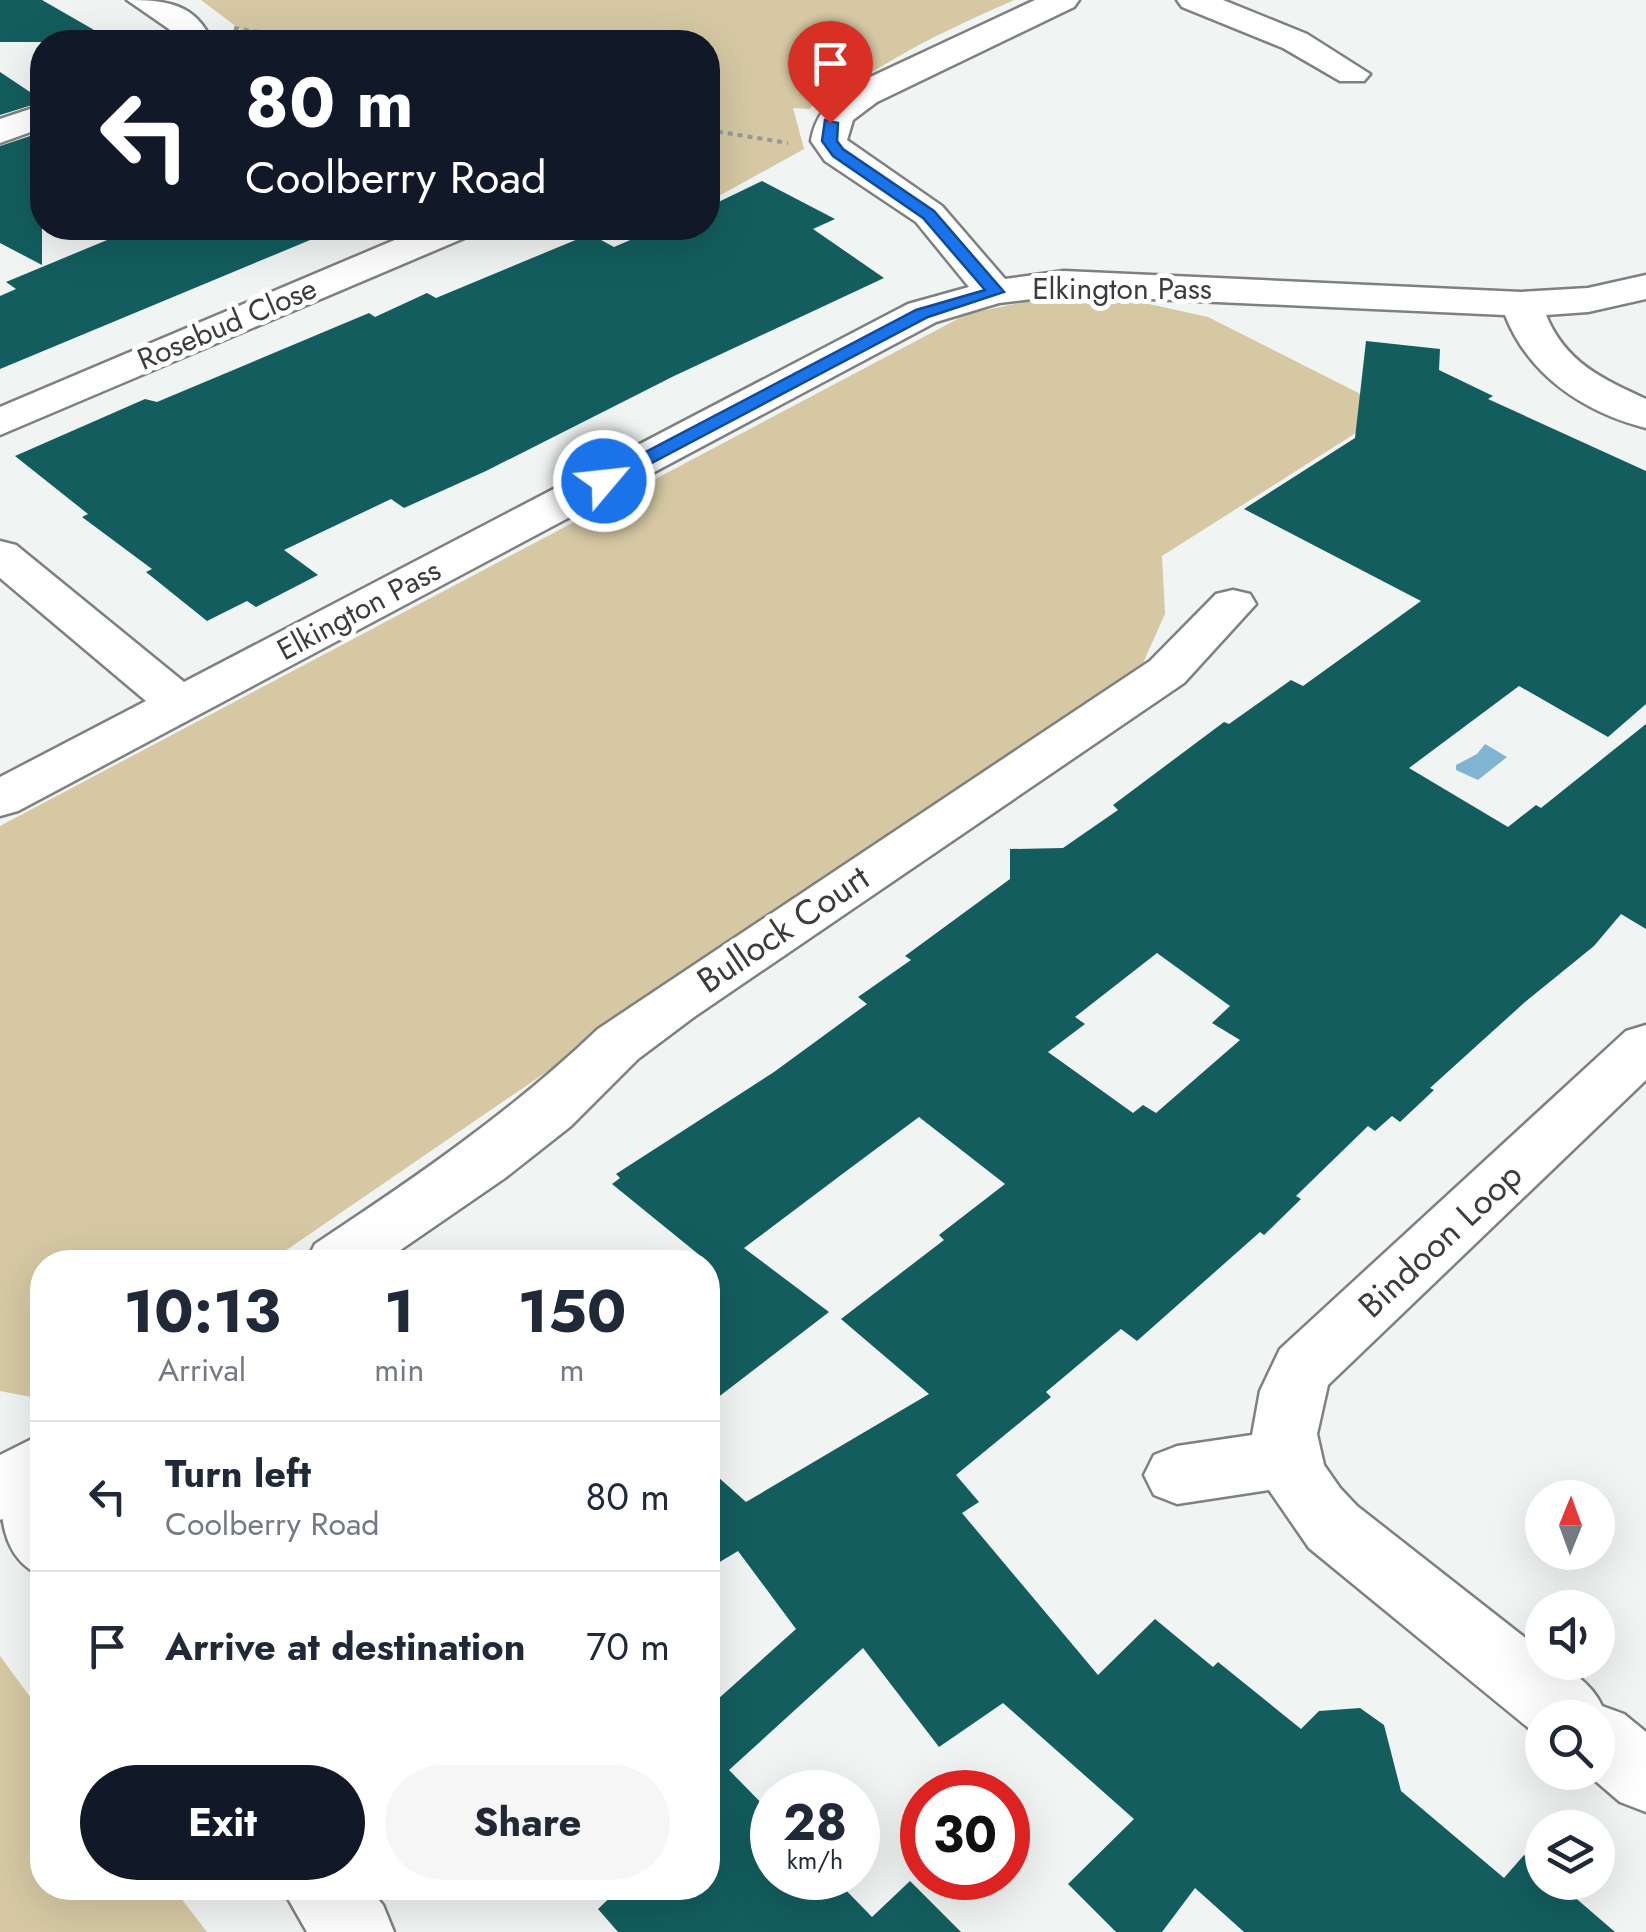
<!DOCTYPE html>
<html lang="en">
<head>
<meta charset="utf-8">
<style>
	:root { --surface:#fff; --page:#f6f6f7; --text:#1f2937; --muted:#747a83; --line:#e0e1e3; --accent:#111827 }
	body { margin:0; font-family:Jost,sans-serif; background:var(--page); color:var(--text); height:100vh; display:flex; flex-direction:column; font-size:38px; white-space:nowrap }
	* { box-sizing:border-box; margin:0 }
	p { font-size:32px; color:var(--muted) }
	.icon { flex:none; width:55px; height:55px; fill:none; stroke:currentColor; stroke-width:2; stroke-linecap:round; stroke-linejoin:round }
	.map { position:relative; flex:1; overflow:hidden }
	.panel { position:absolute; left:30px; top:1250px; width:690px; height:650px; display:flex; flex-direction:column; background:var(--surface); border-radius:40px; box-shadow:0 10px 40px #0002 }
	.panel>* { flex:none }
	.banner { position:absolute; left:30px; top:30px; width:690px; height:210px; border-radius:40px; box-shadow:0 10px 40px #0002; background:#111827; color:#fff; overflow:hidden }
	.needle { width:65px; rotate:1deg }
	.tools { position:absolute; left:1525px; top:1480px; display:grid; gap:20px }
	.tools a { display:grid; place-items:center; width:90px; height:90px; border-radius:50%; background:var(--surface); box-shadow:0 10px 40px #0002; font-size:50px }
	.speed { position:absolute; left:750px; top:1770px; display:flex; gap:20px; font-size:50px; font-weight:700; text-align:center }
	.speed>* { display:grid; place-content:center; width:130px; height:130px; border-radius:50%; background:var(--surface); box-shadow:0 10px 40px #0002; line-height:1 }
	.speed small { font-size:25px; font-weight:400 }
	.speed .limit { border:15px solid #d22; background:#fff; color:#111 }
	.pin { position:absolute; display:grid; place-items:center; width:85px; height:85px; color:#fff; margin:-102px -42px; border-radius:50% 50% 50% 0; rotate:-45deg; box-shadow:0 0 10px #0007 }
	.pin .icon { rotate:45deg }
	.me { position:absolute; width:110px; margin:-55px; rotate:62deg; stroke-linejoin:round; filter:drop-shadow(0 0 8px #0008) }
	.turn { display:flex; align-items:center; gap:35px; height:210px; padding:0 50px; font-size:45px }
	.turn .icon { width:130px; height:130px; stroke-width:2.5 }
	.turn b { display:block; font-size:70px; line-height:85px }
	.eta { display:flex; justify-content:space-evenly; align-items:center; height:170px; text-align:center }
	.eta b { font-size:60px; font-weight:700; line-height:70px }
	.cta { display:flex; gap:20px; margin-top:auto; padding:20px 50px }
	.cta a { flex:1; height:115px; border-radius:60px; background:var(--accent); color:#fff; font-size:40px; font-weight:700; line-height:115px; text-align:center }
	.cta a+a { background:var(--page); color:var(--text) }
	ul { padding:0; list-style:none }
	li { display:flex; align-items:center; gap:30px; height:150px; padding:0 50px; border-top:2px solid var(--line) }
	li div { flex:1 }
	li b { display:block; font-size:38px }
	li em { font-style:normal }
	.map>svg:first-child { display:block }
	.green { fill:#d5c8a3 }
	.water { fill:#80b5d1 }
	.building { fill:#135d5e; fill-rule:evenodd }
	.lines { fill:none; stroke-linecap:round; stroke-linejoin:round }
	.street-casing { stroke:#7e817f; stroke-width:5 }
	.secondary-casing { stroke:#7e817f; stroke-width:5 }
	.path { stroke:#969998; stroke-width:4; stroke-dasharray:5 5; stroke-linecap:butt }
	.street { fill:#fff; fill-rule:evenodd }
	.secondary { fill:#fff; fill-rule:evenodd }
	.route { fill:#1a73e8; stroke:#114b97; stroke-width:2.5 }
	.labels { text-anchor:middle; stroke-width:10; stroke-linejoin:round; paint-order:stroke }
	.far-street-label { font-size:30px; fill:#3b3d3c; stroke:#fff }
	.street-label { font-size:35px; fill:#3b3d3c; stroke:#fff }
</style>
</head>
<body>
<div class="map">
<svg width="1646" height="1932" viewBox="0 0 1646 1932">
	<rect width="100%" height="100%" fill="#f0f4f2"/>
	<g class="green">
		<path d="M201,0h813c-43,19 -85,38 -125,62 -28,18 -55,23 -80,47l-16,-1 11,41 -96,53v-160h-439l-20,-6z"/>
		<polygon points="1108,295 1208,317 1392,410 1162,556 1165,614 1143,663 269,1262 42,1262 42,1399 0,1391 0,826 967,314 1038,299"/>
		<polygon points="0,1656 42,1713 42,1888 173,1888 207,1932 0,1932"/>
	</g>
	<polygon class="water" points="1485,744 1507,757 1478,780 1456,770 1456,765 1477,754"/>
	<g class="building">
		<polygon points="0,0 42,0 115,42 0,42"/>
		<polygon points="0,72 42,100 42,102 0,115"/>
		<polygon points="42,132 42,265 0,243 0,146"/>
		<polygon points="762,181 835,219 813,229 884,278 674,376 486,471 404,508 391,499 284,550 318,575 256,607 247,601 207,621 146,572 152,569 82,517 88,514 15,456 145,399 157,402 369,313 375,317 427,293 436,298 590,234 614,247 658,228 708,228 708,207"/>
		<polygon points="136,228 339,228 0,369 0,296 16,289 6,282"/>
		<path d="M1366,341l74,8 -1,21 54,26 -5,3 158,72v233l-38,33 -89,-51 -110,82 99,59 28,-22 5,3 105,-84v205l-25,-15 -27,32 -69,56 -95,86 4,2 -34,32 -8,-6 -17,15 -7,-5 -72,70 5,3 -37,36 -4,-3 -123,109 -16,-12 -75,63 5,5 -95,78 23,27 -17,11 136,162 57,-56 58,48 5,-5 83,67 18,-18 41,-3 24,17 17,66 103,87 20,-23 18,15v12h15l58,50h-371l-49,-44 -33,44h-46l-48,-48 66,-65 -131,-116 -64,44 -76,-99 -134,122 43,44v64h62l38,39 38,-36 51,51h-343l-20,-23 22,-21h88v-180l88,-79 -58,-78 -30,18v-101l38,34 183,-108 -88,-75 103,-79 -5,-5 66,-51 -86,-67 -78,58 -97,73 85,64 -121,93v-143l-96,-78 8,-6 -4,-4 158,-102 93,-68 -9,-7 53,-37 -6,-4 105,-77v-30l53,-1 55,-38 -5,-5 111,-83 5,2 62,-44 12,6 118,-85 -177,-92 111,-71zM1157,953l73,53 -18,17 28,17 -84,73 -13,-8 -10,8 -85,-61 37,-28 -10,-7z"/>
	</g>
	<g class="lines">
		<g class="street-casing">
			<g id="street">
				<path d="M127,0c38,0 69,3 85,42h-34l-9,-13z"/>
				<path d="M1035,0h44l-5,7 -197,95 -24,18 -6,20 95,66 63,73 59,-8 457,21 67,-4 58,-13v24l-58,13 -42,3c19,47 56,64 100,84v29c-62,-16 -117,-52 -141,-113l-441,-20 -65,8 -63,19 -918,489 -18,5v-39l146,-76 -146,-123v-37l16,4 168,137 724,-378 61,-17 -53,-65 -91,-61 -14,-20c4,-26 19,-41 40,-55z"/>
				<polygon points="1177,0 1223,0 1307,34 1370,74 1364,81 1340,81 1283,48 1182,7"/>
				<polygon points="42,105 42,128 0,143 0,119"/>
				<polygon points="423,228 474,228 469,236 0,435 0,407"/>
				<path d="M1233,590l17,4 6,10 -72,79 -490,334 -56,42 -67,67 -66,52 -122,84h-77l9,-18c100,-66 196,-132 283,-215l552,-368 66,-67z"/>
				<path d="M1646,1025v55l-318,305 -11,49 7,31 16,23 17,18 185,145v11c23,0 51,23 60,44l22,8 22,18v80l-26,-10 -35,-30h13v-54h-56v21l-233,-191 -40,-58 -92,14 -23,-9 -10,-20 10,-20 23,-9 75,-11 8,-44 20,-42 346,-318z"/>
				<polygon points="42,1434 42,1499 0,1520 0,1455"/>
			</g>
		</g>
		<g class="secondary-casing">
			<g id="secondary">
				<path d="M0,1465c57,20 42,60 42,111 -42,-18 -42,-62 -42,-111z"/>
				<polygon points="282,1888 369,1888 383,1905 394,1932 307,1932"/>
			</g>
		</g>
		<g class="path">
			<polyline points="234,28 321,42"/>
			<polyline points="525,42 559,34"/>
			<polyline points="708,130 788,143"/>
		</g>
		<use href="#street" class="street"/>
		<use href="#secondary" class="secondary"/>
	</g>
	<polygon class="route" points="825,120 838,123 837,141 843,149 934,211 1004,292 928,317 610,485 598,485 598,477 916,310 985,290 923,218 833,156 822,141"/>
	<g class="labels">
		<g class="far-street-label">
			<text x="1122" y="299">Elkington Pass</text>
			<text transform="translate(227 324) rotate(-23)" y="10">Rosebud Close</text>
			<text transform="translate(359 610) rotate(-28)" y="10">Elkington Pass</text>
		</g>
		<g class="street-label">
			<text transform="translate(783 929) rotate(-34)" y="12">Bullock Court</text>
			<text transform="translate(1440 1240) rotate(-43)" y="12">Bindoon Loop</text>
		</g>
	</g>
</svg>
<div class="tools">
<a><svg class="needle" viewBox="-14 -14 28 28"><path d="M0-13l5 13h-10z" fill="#e53935"/><path d="M0 13l5-13h-10z" fill="#747a83"/></svg></a>
<a><svg class="icon" aria-label="sound" viewBox="0 0 24 24"><path d="M4 9h4l5-4v14l-5-4H4zM17 9q2 3 0 6"/></svg></a>
<a><svg class="icon" aria-label="search" viewBox="0 0 24 24"><circle cx="10" cy="10" r="6"/><path d="M15 15l6 6"/></svg></a>
<a><svg class="icon" aria-label="layers" viewBox="0 0 24 24"><path d="M12 4l9 5-9 5-9-5zM3 14l9 5 9-5"/></svg></a>
</div>
<div class="speed"><div>28<small>km/h</small></div><div class="limit">30</div></div>
<div class="pin" style="left:830px;top:123px;background:#d93025"><svg class="icon" aria-label="arrive" viewBox="0 0 24 24"><path d="M6 21V4h12l-3 4 3 4H6"/></svg></div>
<svg class="me" style="left:604px;top:481px" viewBox="-20 -20 40 40"><circle r="17" fill="#1a73e8" stroke="#fff" stroke-width="3"/><path d="M0-11L8 9 0 5-8 9z" fill="#fff"/></svg>
<div class="banner">
<div class="turn"><svg class="icon" aria-label="left" viewBox="0 0 24 24"><path d="M17 20v-9H6M10 6l-5 5 5 5"/></svg><div><b>80 m</b>Coolberry Road</div></div>
</div>
<section class="panel">
<div class="eta">
<div><b>10:13</b><p>Arrival</p></div>
<div><b>1</b><p>min</p></div>
<div><b>150</b><p>m</p></div>
</div>
<ul>
<li><svg class="icon" aria-label="left" viewBox="0 0 24 24"><path d="M17 20v-9H6M10 6l-5 5 5 5"/></svg><div><b>Turn left</b><p>Coolberry Road</p></div><em>80 m</em></li>
<li><svg class="icon" aria-label="arrive" viewBox="0 0 24 24"><path d="M6 21V4h12l-3 4 3 4H6"/></svg><div><b>Arrive at destination</b></div><em>70 m</em></li>
</ul>
<div class="cta"><a>Exit</a><a>Share</a></div>
</section>
</div>
</body>
</html>
